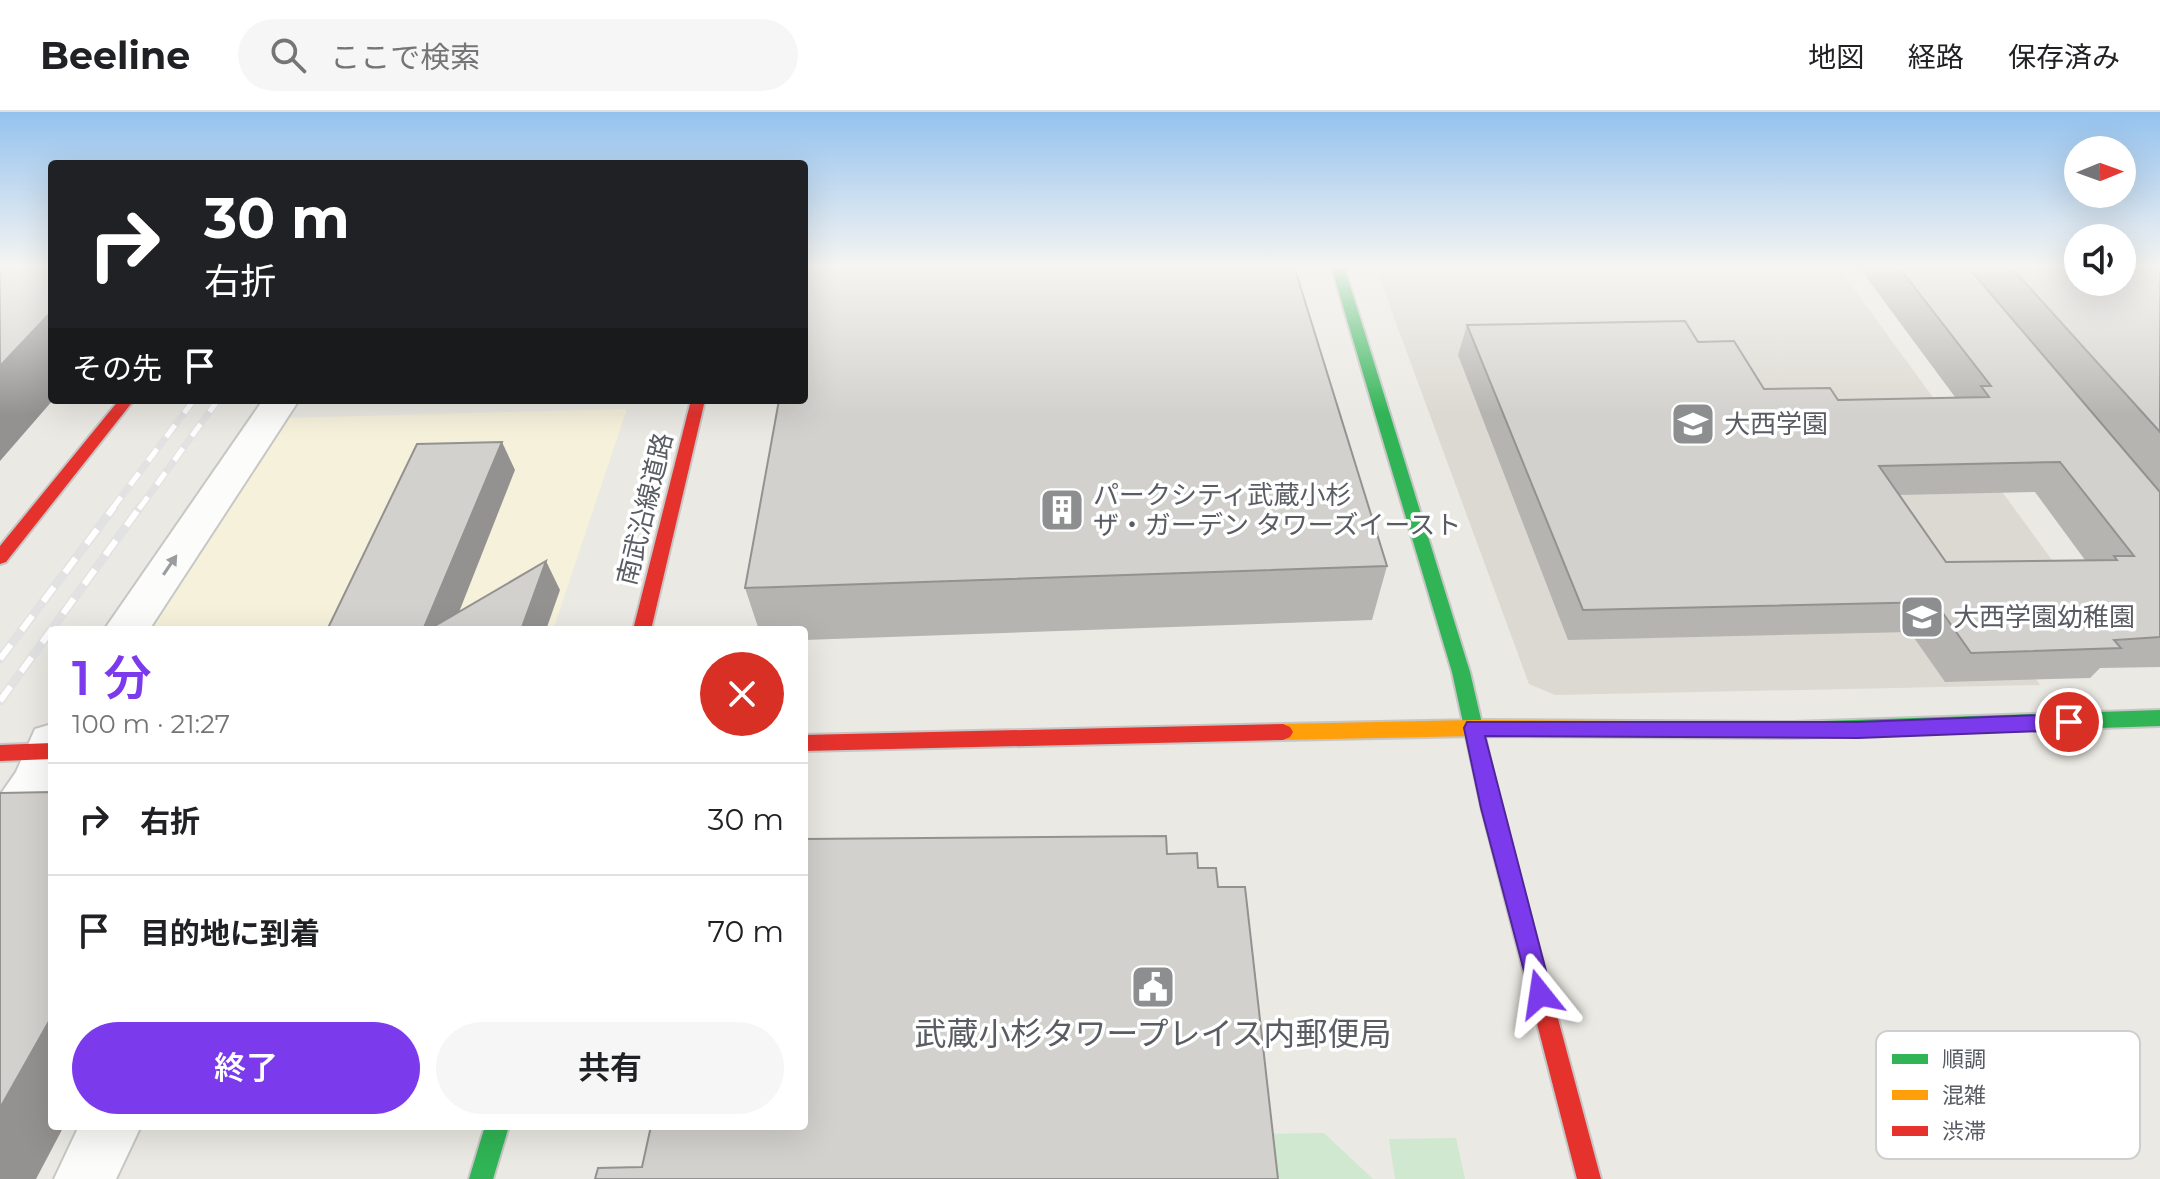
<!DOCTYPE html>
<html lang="ja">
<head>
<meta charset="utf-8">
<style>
	:root { --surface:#fff; --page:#f6f6f6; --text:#202124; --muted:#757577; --line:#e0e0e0; --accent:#7c3aed }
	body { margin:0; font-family:Montserrat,"Noto Sans JP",sans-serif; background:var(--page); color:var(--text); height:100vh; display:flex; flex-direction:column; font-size:30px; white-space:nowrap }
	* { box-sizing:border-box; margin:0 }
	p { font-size:26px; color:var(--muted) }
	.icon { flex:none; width:44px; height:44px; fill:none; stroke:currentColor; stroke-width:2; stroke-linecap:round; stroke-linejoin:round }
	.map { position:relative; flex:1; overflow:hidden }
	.details { position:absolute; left:48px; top:514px; width:760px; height:504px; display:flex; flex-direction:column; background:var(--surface); border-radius:8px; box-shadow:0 8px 32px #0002 }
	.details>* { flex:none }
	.banner { position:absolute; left:48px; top:48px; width:760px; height:244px; border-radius:8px; box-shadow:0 8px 32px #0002; background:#202124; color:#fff; overflow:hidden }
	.needle { width:52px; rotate:89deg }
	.controls { position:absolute; left:2064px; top:24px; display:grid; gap:16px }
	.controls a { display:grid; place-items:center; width:72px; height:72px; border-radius:50%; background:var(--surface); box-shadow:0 8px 32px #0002; font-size:40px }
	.pin { position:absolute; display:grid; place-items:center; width:68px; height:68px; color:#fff; margin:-34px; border:4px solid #fff; border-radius:50%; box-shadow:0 2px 8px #0007 }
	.me { position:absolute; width:88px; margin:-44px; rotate:345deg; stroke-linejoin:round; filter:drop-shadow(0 0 6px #0008) }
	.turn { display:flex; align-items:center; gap:28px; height:168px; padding:0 24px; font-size:36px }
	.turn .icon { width:104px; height:104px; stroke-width:2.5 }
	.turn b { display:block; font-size:56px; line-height:68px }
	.then { display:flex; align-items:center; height:76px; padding:0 24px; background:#0003; gap:16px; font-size:30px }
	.round { display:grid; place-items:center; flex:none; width:84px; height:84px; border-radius:42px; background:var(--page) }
	.overview { display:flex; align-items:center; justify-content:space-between; height:136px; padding:0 24px }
	h1 { font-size:48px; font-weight:600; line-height:60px; color:var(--accent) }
	.primary-button { display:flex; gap:16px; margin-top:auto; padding:16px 24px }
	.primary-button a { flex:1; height:92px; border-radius:48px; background:var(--accent); color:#fff; font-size:32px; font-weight:600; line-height:92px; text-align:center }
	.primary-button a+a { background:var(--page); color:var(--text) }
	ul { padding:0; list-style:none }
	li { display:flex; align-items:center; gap:24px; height:112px; padding:0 24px; border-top:2px solid var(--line) }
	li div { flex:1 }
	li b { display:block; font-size:30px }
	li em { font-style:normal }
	header { display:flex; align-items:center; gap:48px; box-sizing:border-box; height:112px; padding:0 40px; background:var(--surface); border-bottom:2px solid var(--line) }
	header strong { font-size:38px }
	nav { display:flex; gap:44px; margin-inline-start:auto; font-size:28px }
	.search { width:560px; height:72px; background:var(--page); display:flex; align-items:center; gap:20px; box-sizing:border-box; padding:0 28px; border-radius:44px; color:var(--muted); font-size:30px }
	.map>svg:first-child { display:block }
	.commercial { fill:#f6f1db }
	.education { fill:#dbd9d1 }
	.green { fill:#d0e8cf }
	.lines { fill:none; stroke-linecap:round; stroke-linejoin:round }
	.street-casing { stroke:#c7c7c6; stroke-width:4 }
	.fast-casing { stroke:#c6c6c6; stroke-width:4 }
	.slow-casing { stroke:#c6c6c6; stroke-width:4 }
	.jam-casing { stroke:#c6c6c6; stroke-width:4 }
	.street { fill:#fcfcfb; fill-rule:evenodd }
	.fast { fill:#30b455; fill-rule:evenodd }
	.slow { fill:#ff9f0a; fill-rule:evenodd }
	.jam { fill:#e5322d; fill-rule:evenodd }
	.rail-far1-casing { stroke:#e2e2e2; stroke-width:7 }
	.rail-casing { stroke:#e2e2e2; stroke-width:9 }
	.rail-far1 { stroke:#fff; stroke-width:5; stroke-dasharray:15; stroke-linecap:butt }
	.rail { stroke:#fff; stroke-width:6; stroke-dasharray:18; stroke-linecap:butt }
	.wall { fill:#b5b4b0; fill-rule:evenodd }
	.shaded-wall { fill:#939290 }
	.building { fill:#d2d1cd; stroke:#939290; stroke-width:2; fill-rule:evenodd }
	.oneway { fill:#9a9da0 }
	.route { fill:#7c3aed; stroke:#51269a; stroke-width:2 }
	.labels { text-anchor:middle; stroke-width:7; stroke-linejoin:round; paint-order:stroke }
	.poi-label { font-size:26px; fill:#595d63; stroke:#fff; text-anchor:start }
	.street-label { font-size:26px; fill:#595d63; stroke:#fff }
	.near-poi-label { font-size:32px; fill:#595d63; stroke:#fff }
	.key { fill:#fff; stroke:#cdced0; stroke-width:2 }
	.key-label { font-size:22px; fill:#595d63 }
</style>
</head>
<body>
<header>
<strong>Beeline</strong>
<div class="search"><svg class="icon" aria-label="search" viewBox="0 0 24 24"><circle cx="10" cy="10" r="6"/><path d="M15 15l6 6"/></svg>ここで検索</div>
<nav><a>地図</a><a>経路</a><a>保存済み</a></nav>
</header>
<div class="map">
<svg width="2160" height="1067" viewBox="0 0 2160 1067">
	<rect width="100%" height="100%" fill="#eae9e3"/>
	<polygon class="commercial" points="627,297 553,518 146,518 284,306"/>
	<polygon class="education" points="1375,154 1837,154 2068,470 1974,472 2040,573 1555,583 1529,572"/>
	<g class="green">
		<polygon points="1324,1021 1373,1067 1264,1067 1259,1022"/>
		<polygon points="1456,1026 1465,1067 1395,1067 1389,1027"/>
	</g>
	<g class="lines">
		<g class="street-casing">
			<g id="street">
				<polygon points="263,288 299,288 149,518 104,518"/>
				<polygon points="52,612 52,687 18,738 0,745 0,683 16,660 35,617"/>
				<polygon points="79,1014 141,1014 116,1067 54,1067"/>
			</g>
		</g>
		<g class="fast-casing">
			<g id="fast">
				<polygon points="1331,154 1344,154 1470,560 1502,698 1499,704 1492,707 1485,704 1482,698 1452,560"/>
				<polygon points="2160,598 2160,614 1793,626 1786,623 1783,618 1786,613 1793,610"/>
				<polygon points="485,1014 509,1014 493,1067 469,1067"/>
			</g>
		</g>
		<g class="slow-casing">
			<polygon id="slow" points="1473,608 1793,610 1800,613 1803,618 1800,623 1793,626 1473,624 1283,628 1276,625 1273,620 1276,615 1283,612"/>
		</g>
		<g class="jam-casing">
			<g id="jam">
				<polygon points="119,288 134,288 6,450 0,452 0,434"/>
				<polygon points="691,288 705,288 651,518 633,518"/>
				<polygon points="1283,612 1290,615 1293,620 1290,625 1283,628 804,639 804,623"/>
				<polygon points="52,631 52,647 0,649 0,633"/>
				<polygon points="1492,689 1499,692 1502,698 1601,1067 1577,1067 1482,698 1485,692"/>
			</g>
		</g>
		<use href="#street" class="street"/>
		<use href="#fast" class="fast"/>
		<use href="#slow" class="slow"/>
		<use href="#jam" class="jam"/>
		<g class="rail-far1-casing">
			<g id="rail-far1">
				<polyline points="112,397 194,288"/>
				<polyline points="139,397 218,288"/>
			</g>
		</g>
		<g class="rail-casing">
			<g id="rail">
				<polyline points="0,547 114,395"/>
				<polyline points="0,589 140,395"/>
			</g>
		</g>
		<use href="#rail-far1" class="rail-far1"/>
		<use href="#rail" class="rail"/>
	</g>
	<g class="wall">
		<path d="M1858,154h302v401l-60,1 -10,10 -145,4 -35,-50 -342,8 -110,-285 9,-30 231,17 66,47 74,11 117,-3zM2035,380l50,68 -139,2 -47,-67z"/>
		<polygon points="300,288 412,288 411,289 301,290"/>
		<polygon points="1387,454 1372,508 804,528 804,518 759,518 745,476"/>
	</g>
	<g class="shaded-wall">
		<polygon points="52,199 52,288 53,288 0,349 0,254"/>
		<polygon points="502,330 515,358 452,518 423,518"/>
		<polygon points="546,449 560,478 546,518 521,518"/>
		<polygon points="52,904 52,1014 64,1014 36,1067 0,1067 0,996"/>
	</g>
	<g class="building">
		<polygon points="0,154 52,154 52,199 0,254"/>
		<polygon points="804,154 1294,154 1387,454 745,476 779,288 804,288"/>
		<path d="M1898,154h69l193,226v145l-46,3 7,8 -150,5 -36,-51 -352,8 -116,-285 218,-4 13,21 36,-1 30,48 66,-1 8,12 151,-3 -8,-11h10zM2060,350l74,94h-20l3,4 -171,2 -67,-96z"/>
		<polygon points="2010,154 2078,154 2078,170 2122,170 2122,154 2160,154 2160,320"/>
		<polygon points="502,330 423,518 327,518 417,332"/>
		<polygon points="546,449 521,518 428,518"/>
		<polygon points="52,680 52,904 0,996 0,681"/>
		<polygon points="1166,724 1167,742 1197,741 1198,756 1216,756 1218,775 1245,775 1278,1067 595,1067 598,1056 642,1055 651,1014 804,1014 804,727"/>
	</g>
	<defs><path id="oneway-solid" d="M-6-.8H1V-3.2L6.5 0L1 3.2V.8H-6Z" transform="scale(2)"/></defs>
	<use class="oneway" href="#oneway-solid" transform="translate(170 453) rotate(-56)"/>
	<linearGradient id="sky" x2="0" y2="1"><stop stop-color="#94c2ee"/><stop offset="0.51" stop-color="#f6f5f2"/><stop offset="1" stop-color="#f6f5f2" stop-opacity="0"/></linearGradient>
	<rect width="2160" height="303" fill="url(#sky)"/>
	<polygon class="route" points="2069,602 2076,604 2079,610 2076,615 2069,618 1858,626 1485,624 1552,882 1548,889 1540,893 1532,889 1481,696 1464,616 1467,610 1858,610"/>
	<defs>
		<g id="school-square" transform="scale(2.3)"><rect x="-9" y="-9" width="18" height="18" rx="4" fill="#8c8e90" stroke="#fff"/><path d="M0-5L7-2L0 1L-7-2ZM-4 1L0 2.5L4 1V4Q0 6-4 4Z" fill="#fff"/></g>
		<g id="building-square" transform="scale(2.3)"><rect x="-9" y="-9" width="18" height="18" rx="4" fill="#8c8e90" stroke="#fff"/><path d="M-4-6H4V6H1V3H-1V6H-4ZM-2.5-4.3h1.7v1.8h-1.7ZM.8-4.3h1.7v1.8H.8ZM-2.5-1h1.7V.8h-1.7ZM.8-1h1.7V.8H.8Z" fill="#fff"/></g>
		<g id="civic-square" transform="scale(2.3)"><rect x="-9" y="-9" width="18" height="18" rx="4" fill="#8c8e90" stroke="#fff"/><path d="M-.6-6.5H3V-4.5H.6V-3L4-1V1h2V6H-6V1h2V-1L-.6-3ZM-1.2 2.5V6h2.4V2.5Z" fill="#fff"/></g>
	</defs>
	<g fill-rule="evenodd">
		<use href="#school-square" x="1693" y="312"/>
		<use href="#building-square" x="1062" y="398"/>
		<use href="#school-square" x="1922" y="505"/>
		<use href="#civic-square" x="1153" y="875"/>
	</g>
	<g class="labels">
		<g class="poi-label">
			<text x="1724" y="321">大西学園</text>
			<text x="1093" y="392">パークシティ武蔵小杉<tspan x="1093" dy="30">ザ・ガーデン タワーズイースト</tspan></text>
			<text x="1953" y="514">大西学園幼稚園</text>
		</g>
		<g class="street-label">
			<text transform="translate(645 397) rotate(-76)" y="9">南武沿線道路</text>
		</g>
		<g class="near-poi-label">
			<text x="1153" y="933">武蔵小杉タワープレイス内郵便局</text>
		</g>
	</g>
	<rect x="1876" y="919" width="264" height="128" rx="12" class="key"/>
	<rect x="1892" y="942" width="36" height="10" fill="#30b455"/>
	<rect x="1892" y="978" width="36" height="10" fill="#ff9f0a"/>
	<rect x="1892" y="1014" width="36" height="10" fill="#e5322d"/>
	<g class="key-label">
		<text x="1942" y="955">順調</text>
		<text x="1942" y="991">混雑</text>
		<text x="1942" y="1027">渋滞</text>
	</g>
</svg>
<div class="controls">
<a><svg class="needle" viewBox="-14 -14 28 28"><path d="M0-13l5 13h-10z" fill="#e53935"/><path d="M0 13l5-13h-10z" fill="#757577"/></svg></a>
<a><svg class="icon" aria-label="sound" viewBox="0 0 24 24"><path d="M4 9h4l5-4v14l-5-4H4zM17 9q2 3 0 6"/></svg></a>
</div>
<div class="pin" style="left:2069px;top:610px;background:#d93025"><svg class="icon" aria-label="arrive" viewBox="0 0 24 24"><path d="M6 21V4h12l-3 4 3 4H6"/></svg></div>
<svg class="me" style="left:1540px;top:882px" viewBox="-20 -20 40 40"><path d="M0-17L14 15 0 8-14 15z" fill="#7c3aed" stroke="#fff" stroke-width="4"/></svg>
<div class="banner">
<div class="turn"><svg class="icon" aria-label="right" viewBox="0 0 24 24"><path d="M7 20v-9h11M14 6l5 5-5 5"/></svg><div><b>30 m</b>右折</div></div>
<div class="then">その先<svg class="icon" aria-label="arrive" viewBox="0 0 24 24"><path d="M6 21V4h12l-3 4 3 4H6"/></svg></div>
</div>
<section class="details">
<div class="overview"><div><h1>1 分</h1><p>100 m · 21:27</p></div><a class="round" style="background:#d93025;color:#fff"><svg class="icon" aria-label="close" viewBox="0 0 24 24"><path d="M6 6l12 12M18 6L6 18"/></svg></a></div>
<ul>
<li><svg class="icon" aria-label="right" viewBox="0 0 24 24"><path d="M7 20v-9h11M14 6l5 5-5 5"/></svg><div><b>右折</b></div><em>30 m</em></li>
<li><svg class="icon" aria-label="arrive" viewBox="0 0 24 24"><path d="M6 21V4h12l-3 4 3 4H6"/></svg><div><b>目的地に到着</b></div><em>70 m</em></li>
</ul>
<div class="primary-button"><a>終了</a><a>共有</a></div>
</section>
</div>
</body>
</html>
